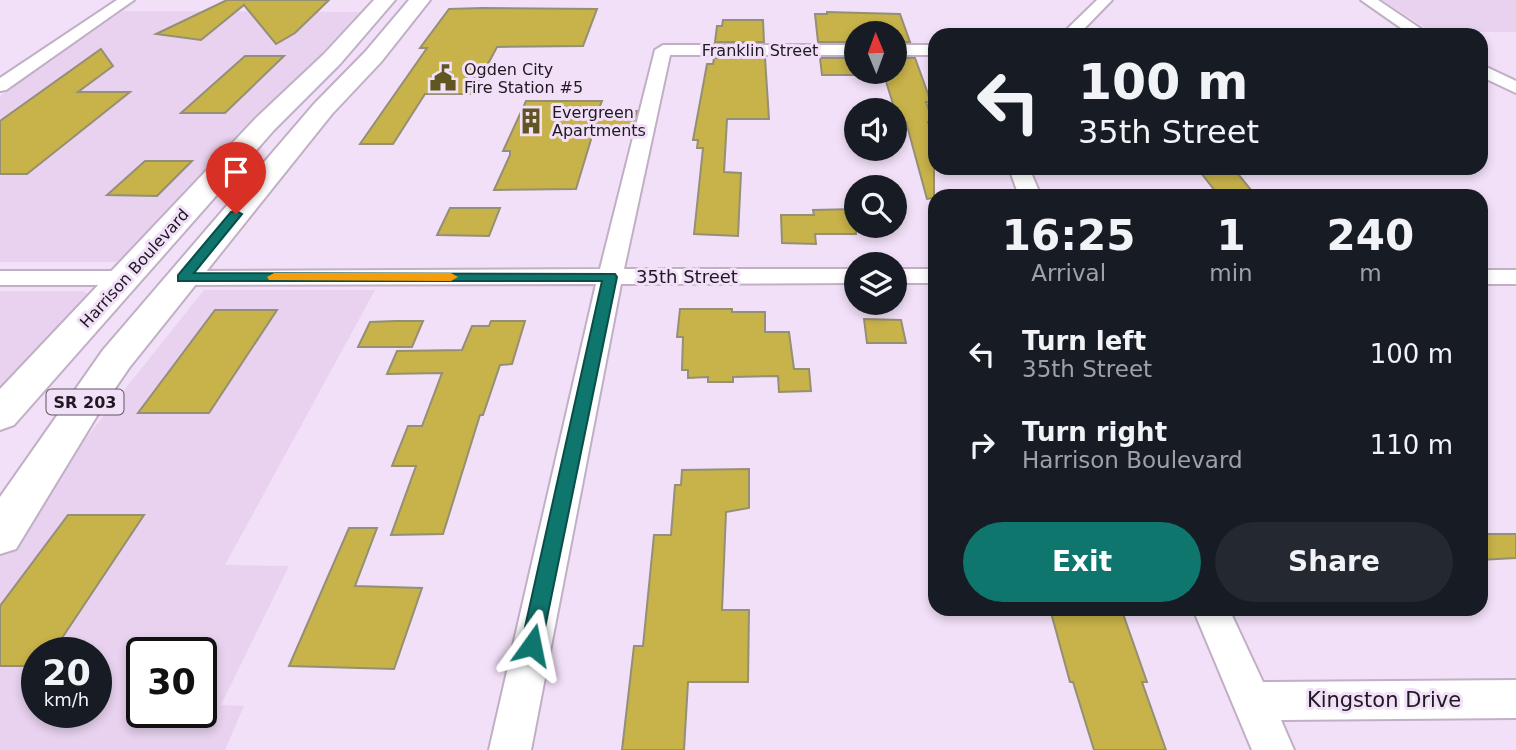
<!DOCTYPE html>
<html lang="en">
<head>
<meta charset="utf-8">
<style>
	:root { --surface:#171b24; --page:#242831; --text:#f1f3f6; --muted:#9ea1a6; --accent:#0f766e }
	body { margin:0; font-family:"DejaVu Sans",sans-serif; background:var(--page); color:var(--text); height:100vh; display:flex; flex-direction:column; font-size:26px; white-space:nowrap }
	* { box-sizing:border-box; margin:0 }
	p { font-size:23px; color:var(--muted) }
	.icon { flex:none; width:38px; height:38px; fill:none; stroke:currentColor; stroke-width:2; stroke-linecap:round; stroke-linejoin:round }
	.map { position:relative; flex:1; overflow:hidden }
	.side { position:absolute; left:928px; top:189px; width:560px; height:427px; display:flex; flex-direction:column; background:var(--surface); border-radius:21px; box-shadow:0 4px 10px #0003 }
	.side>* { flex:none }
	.hud { position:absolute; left:928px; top:28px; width:560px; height:147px; border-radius:21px; box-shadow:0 4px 10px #0003; background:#171b24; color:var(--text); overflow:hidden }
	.needle { width:46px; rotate:359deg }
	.fabs { position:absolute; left:844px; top:21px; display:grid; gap:14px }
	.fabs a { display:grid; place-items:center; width:63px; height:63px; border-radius:50%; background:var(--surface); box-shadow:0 4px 10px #0003; font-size:35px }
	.speed { position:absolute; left:21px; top:637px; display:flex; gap:14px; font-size:35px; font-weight:700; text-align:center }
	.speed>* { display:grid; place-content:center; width:91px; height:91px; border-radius:50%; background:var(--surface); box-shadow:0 4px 10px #0003; line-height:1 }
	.speed small { font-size:18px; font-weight:400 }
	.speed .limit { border:4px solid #111; border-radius:10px; background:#fff; color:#111 }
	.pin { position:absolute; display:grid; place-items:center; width:60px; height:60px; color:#fff; margin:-72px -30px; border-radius:50% 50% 50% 0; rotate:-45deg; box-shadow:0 0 7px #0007 }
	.pin .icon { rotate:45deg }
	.me { position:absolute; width:77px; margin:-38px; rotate:12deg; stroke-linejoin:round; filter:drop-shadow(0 0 5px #0008) }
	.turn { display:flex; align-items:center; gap:24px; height:147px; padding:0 35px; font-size:32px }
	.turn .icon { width:91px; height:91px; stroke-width:2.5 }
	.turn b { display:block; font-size:49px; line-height:60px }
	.eta { display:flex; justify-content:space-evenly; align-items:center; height:119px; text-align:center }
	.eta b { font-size:42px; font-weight:700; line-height:49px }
	.button { display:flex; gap:14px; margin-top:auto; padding:14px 35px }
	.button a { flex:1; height:80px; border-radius:42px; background:var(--accent); color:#fff; font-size:28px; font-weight:700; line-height:80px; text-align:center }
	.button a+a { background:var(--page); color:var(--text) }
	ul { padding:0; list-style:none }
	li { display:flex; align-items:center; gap:21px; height:91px; padding:0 35px }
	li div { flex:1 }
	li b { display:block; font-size:26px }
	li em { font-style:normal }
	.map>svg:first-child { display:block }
	.built { fill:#e8d2ef; fill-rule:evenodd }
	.building { fill:#c8b24a; stroke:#948f75; stroke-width:2 }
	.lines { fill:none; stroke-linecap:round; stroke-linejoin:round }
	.minor-casing { stroke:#c0afc5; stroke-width:4 }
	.primary-casing { stroke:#c0afc5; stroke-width:4 }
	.minor { fill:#fff; fill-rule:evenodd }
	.primary { fill:#fff; fill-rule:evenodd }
	.route { fill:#0f766e; stroke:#0a4d48; stroke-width:2 }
	.slow { fill:#f59e0b }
	.labels { text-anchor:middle; stroke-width:6; stroke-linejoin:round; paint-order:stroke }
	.far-street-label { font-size:16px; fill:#1f1921; stroke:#f2e0f8 }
	.far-poi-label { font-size:16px; fill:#1f1921; stroke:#f2e0f8; text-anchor:start }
	.shield { fill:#f2e0f8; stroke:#5e5562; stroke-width:2 }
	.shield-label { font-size:16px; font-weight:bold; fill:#1f1921 }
	.street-label { font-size:18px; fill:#1f1921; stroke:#f2e0f8 }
	.near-street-label { font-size:21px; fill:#1f1921; stroke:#f2e0f8 }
</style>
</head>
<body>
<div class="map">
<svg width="1516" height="750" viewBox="0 0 1516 750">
	<rect width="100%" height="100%" fill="#f2e0f8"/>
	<g class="built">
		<polygon points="1382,0 1516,0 1516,32 1432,32"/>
		<polygon points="123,11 360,12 135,255 116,262 0,262 0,96"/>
		<path d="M204,290h171l-150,275 64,1 -68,139 23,1 -19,44h-225v-204zM37,653h59v59h-59zM142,653h59v59h-59z"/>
		<polygon points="0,291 82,291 90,294 0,399"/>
	</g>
	<g class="building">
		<polygon points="227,0 329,0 295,33 276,44 244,5 201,40 156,34"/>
		<polygon points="482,8 597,9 583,46 497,47 472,94 425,94 393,144 360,144 427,48 420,48 449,9"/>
		<polygon points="827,12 900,14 910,42 894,42 894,33 856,33 856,42 818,42 815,14 827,14"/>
		<polygon points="723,20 763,20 764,42 715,42 717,26 722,26"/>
		<polygon points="101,49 113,66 78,92 130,92 27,174 0,174 0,121"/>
		<polygon points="245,56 284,56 225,113 181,113"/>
		<polygon points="714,58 765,58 769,119 727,119 724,172 741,173 738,236 694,234 703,148 697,148 698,140 693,140 707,64 713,64"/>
		<polygon points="820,58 856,58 856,72 894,72 894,58 915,58 931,102 926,102 932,118 931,122 928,122 934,139 934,198 927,199 906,122 898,120 884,75 822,75"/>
		<polygon points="526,101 602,101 598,111 637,111 632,131 593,133 576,189 494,190 510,155 510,151 503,151"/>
		<polygon points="145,161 192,161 157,196 107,195"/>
		<polygon points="1198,169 1234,169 1256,196 1219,196"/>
		<polygon points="450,208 500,208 489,236 437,235"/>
		<polygon points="856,209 856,234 815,234 816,244 782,243 781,215 814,215 813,210"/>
		<polygon points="680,309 732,309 732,312 765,312 765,332 789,332 794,369 809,369 811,391 779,392 778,376 733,377 733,382 708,382 708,377 688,378 688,370 682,370 683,337 677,337"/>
		<polygon points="215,310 277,310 209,413 138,413"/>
		<polygon points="864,319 901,320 906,343 867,343"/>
		<polygon points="396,321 423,321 412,347 358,347 370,322"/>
		<polygon points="491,321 525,321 512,364 500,365 483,415 480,415 443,534 391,535 416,466 392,466 408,426 422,426 442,373 387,374 397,351 462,350 472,326 489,326"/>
		<polygon points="749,469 749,508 726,512 722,610 749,610 748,682 688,682 684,750 622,750 634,646 643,646 654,535 671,535 675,485 681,485 682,470"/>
		<polygon points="68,515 144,515 52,653 37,653 37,666 0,666 0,606"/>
		<polygon points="349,528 377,528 355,586 422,588 394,669 289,666"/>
		<polygon points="1480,534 1516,534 1516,558 1480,560"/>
		<polygon points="1050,609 1122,611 1147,682 1142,682 1166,750 1094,750 1073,682 1070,682"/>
	</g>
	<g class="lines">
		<g class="minor-casing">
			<g id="minor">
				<polygon points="117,0 134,0 6,90 0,91 0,78"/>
				<polygon points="1097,0 1112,0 1078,35 1061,35"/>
				<polygon points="1361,0 1378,0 1430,35 1411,35"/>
				<polygon points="663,45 856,45 856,55 670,55 624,269 856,269 856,283 621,284 531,750 489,750 596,284 183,285 174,283 171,278 174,273 183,271 600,269 655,50"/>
				<rect x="894" y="45" width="40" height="10"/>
				<polygon points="1480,64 1516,81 1516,93 1480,76"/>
				<polygon points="1009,168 1029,168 1041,196 1019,196"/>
				<rect x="894" y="269" width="40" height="14"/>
				<rect x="1480" y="270" width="36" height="14"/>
				<polygon points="0,271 125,271 134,273 137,278 134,283 125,285 0,285"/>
				<polygon points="1193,609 1229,609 1263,682 1516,680 1516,718 1281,720 1294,750 1252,750"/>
			</g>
		</g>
		<g class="primary-casing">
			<g id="primary">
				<polygon points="374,0 395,0 340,64 274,130 14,425 0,430 0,389 256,118 324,54"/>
				<polygon points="409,0 430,0 381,62 332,114 129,368 103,406 16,549 0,554 0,497 103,350 314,104 365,52"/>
			</g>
		</g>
		<use href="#minor" class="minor"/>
		<use href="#primary" class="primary"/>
	</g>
	<polygon class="route" points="236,211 242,214 194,273 615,274 617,277 540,652 532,655 525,652 521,645 602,281 178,281 178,275 231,212"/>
	<polygon class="slow" points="274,273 451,273 458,277 451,281 269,280 267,277"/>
	<defs>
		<g id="civic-bare" transform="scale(2.1)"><path d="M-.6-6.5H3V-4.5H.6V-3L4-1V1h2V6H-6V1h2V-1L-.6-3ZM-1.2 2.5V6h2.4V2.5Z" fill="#615622" stroke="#f2e0f8" stroke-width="2.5" paint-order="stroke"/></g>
		<g id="building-bare" transform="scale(2.1)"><path d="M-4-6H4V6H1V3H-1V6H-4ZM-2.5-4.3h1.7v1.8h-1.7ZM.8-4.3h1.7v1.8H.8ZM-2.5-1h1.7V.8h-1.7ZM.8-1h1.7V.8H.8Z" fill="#615622" stroke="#f2e0f8" stroke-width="2.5" paint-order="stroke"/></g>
	</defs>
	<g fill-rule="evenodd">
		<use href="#civic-bare" x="443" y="78"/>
		<use href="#building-bare" x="531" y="121"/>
	</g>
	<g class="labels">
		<g class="far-street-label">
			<text x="760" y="56">Franklin Street</text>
			<text transform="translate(134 268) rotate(-48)" y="6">Harrison Boulevard</text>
		</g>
		<g class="far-poi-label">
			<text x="464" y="75">Ogden City<tspan x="464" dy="18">Fire Station #5</tspan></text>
			<text x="552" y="118">Evergreen<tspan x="552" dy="18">Apartments</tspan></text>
		</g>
		<rect class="shield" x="46.5" y="389.5" width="77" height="25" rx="5"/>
		<g class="shield-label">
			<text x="85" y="408">SR 203</text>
		</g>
		<g class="street-label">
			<text x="687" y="283">35th Street</text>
		</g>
		<g class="near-street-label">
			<text x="1384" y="707">Kingston Drive</text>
		</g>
	</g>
</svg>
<div class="fabs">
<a><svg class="needle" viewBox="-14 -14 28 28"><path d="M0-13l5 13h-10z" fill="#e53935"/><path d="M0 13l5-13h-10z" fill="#9ea1a6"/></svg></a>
<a><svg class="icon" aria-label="sound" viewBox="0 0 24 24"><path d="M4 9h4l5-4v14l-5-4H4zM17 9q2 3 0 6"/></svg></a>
<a><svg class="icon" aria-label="search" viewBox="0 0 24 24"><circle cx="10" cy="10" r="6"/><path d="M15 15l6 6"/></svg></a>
<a><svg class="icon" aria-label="layers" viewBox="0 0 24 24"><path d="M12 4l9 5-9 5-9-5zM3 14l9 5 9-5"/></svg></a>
</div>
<div class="speed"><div>20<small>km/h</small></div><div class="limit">30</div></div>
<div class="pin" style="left:236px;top:214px;background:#d93025"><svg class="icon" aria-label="arrive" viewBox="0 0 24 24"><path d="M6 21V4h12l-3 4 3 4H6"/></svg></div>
<svg class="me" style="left:532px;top:645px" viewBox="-20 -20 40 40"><path d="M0-17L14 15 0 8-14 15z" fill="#0f766e" stroke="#fff" stroke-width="4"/></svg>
<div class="hud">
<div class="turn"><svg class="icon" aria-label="left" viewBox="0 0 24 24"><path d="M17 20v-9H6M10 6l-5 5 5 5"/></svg><div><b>100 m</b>35th Street</div></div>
</div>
<section class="side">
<div class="eta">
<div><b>16:25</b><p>Arrival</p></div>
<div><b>1</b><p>min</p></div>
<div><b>240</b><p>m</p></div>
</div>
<ul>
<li><svg class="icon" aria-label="left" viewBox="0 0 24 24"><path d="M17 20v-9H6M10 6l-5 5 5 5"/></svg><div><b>Turn left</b><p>35th Street</p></div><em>100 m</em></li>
<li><svg class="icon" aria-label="right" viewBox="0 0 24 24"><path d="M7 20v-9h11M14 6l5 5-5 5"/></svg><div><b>Turn right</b><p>Harrison Boulevard</p></div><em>110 m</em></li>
</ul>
<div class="button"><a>Exit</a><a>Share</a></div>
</section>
</div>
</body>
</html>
